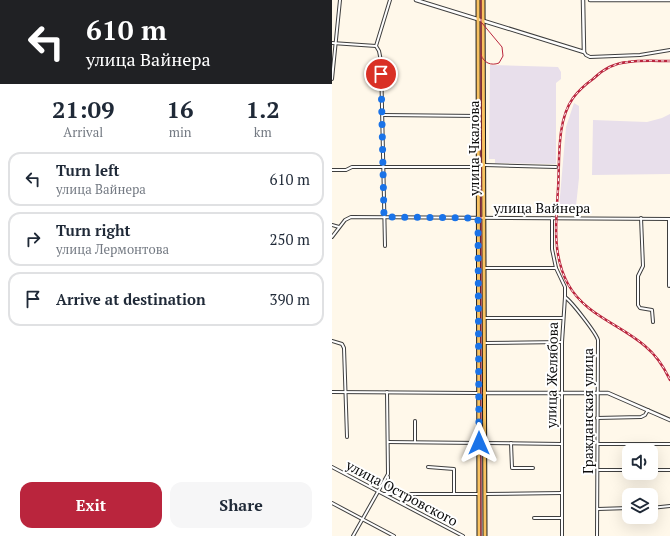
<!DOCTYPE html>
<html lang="en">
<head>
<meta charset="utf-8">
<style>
	:root { --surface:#fff; --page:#f6f6f7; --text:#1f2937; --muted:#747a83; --line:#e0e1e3; --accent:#ba253d }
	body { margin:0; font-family:"PT Serif",serif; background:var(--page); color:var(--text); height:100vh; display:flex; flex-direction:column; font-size:15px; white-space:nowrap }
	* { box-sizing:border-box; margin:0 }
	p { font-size:13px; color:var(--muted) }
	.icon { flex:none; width:22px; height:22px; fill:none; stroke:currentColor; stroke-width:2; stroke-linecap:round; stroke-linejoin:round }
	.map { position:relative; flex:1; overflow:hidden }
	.drawer { display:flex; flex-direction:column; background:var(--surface); width:332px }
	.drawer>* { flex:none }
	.banner { background:#202124; color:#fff; overflow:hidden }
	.controls { position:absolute; left:290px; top:444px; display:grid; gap:8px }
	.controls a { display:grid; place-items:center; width:36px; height:36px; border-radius:8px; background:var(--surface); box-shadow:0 4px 16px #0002; font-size:20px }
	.pin { position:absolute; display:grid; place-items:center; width:34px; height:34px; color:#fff; margin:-17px; border:2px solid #fff; border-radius:50%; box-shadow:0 1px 4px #0007 }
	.me { position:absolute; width:44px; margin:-22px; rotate:0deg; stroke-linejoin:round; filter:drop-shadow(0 0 3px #0008) }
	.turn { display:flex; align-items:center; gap:14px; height:84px; padding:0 20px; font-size:18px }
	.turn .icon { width:52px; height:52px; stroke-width:2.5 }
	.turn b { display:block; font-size:28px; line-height:34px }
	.eta { display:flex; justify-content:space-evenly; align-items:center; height:68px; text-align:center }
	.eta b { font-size:24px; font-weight:700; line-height:28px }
	.button { display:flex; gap:8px; margin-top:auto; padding:8px 20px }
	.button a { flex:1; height:46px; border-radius:12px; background:var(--accent); color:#fff; font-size:16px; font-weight:700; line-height:46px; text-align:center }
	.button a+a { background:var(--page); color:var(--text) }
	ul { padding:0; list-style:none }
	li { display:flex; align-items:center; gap:12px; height:54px; margin:0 8px 6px; padding:0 12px; border:2px solid var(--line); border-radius:12px }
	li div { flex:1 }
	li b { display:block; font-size:15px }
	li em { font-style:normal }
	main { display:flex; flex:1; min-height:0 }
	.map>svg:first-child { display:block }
	.industrial { fill:#e8dfeb }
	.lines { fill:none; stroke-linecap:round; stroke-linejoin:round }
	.minor-casing { stroke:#3e3e3e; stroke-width:4 }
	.tertiary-casing { stroke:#3e3e3e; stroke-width:4.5 }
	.primary-casing { stroke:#1c1c1c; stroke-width:5 }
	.minor { stroke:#fff; stroke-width:2 }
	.tertiary { stroke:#fff; stroke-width:2.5 }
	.primary { stroke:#f8c261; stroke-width:3 }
	.tram { stroke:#ba253d; stroke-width:1 }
	.rail-casing { stroke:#ba253d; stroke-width:2.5 }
	.rail { stroke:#fff; stroke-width:1; stroke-dasharray:3; stroke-linecap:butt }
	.route { stroke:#1a73e8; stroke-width:7; stroke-dasharray:0 12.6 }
	.labels { text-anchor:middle; stroke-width:4; stroke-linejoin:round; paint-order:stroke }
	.street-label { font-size:14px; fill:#0b0b0b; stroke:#fff }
</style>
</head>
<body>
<main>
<section class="drawer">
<div class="banner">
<div class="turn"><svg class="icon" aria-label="left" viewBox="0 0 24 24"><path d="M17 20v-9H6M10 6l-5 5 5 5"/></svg><div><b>610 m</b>улица Вайнера</div></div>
</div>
<div class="eta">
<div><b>21:09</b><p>Arrival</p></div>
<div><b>16</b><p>min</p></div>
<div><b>1.2</b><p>km</p></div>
</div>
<ul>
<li><svg class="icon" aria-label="left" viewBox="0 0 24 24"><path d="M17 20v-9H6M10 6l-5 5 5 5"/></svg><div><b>Turn left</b><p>улица Вайнера</p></div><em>610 m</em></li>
<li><svg class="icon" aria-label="right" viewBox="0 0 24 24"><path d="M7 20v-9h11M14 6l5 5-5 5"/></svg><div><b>Turn right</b><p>улица Лермонтова</p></div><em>250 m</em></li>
<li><svg class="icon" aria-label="arrive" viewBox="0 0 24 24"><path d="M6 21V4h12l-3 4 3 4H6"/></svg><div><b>Arrive at destination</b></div><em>390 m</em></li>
</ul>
<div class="button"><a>Exit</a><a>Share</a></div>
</section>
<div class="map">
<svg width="338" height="536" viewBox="0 0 338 536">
	<rect width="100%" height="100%" fill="#fff8ea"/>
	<g class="industrial">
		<polygon points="158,65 226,67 229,72 229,79 224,83 224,164 163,163 163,159 157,159"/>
		<polygon points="242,103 247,106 247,178 244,206 238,206 237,209 227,208 234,127"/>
		<polygon points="338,114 338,174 260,175 261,120 315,122 330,118"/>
	</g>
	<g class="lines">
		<g class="minor-casing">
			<g id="minor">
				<polyline points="0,43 44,46"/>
				<polyline points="252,52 254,55 258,57 308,55 338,50"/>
				<polyline points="0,79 8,0"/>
				<polyline points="51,115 146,116"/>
				<polyline points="153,165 224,167"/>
				<polyline points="0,170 14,170 20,167 147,167"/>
				<polyline points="220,218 220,249 224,268 233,287 233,297 230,342 230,536"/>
				<polyline points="309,218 311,266 306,276 306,305 308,308 320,310 321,322"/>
				<polyline points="337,219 337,286"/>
				<polyline points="0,225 7,227"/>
				<polyline points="0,237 13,220 19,217 338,219"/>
				<polyline points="53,246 49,61 47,51 44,46 58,0"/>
				<polyline points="152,268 224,268"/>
				<path d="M233,297c7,5 31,36 33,43l-1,196"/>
				<polyline points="152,318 231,318"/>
				<polyline points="0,341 10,344 12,348 15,437"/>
				<polyline points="153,343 230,342"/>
				<polyline points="0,392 146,393"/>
				<polyline points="265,418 309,417 313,415 316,410"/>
				<polyline points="83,421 83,442"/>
				<polyline points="56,442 147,443"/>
				<polyline points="153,443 230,444"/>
				<polyline points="179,443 180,468 201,468"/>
				<polyline points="266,444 338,444"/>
				<polyline points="0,467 131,536"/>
				<polyline points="96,467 122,469 122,493"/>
				<polyline points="267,470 297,470"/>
				<polyline points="319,470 338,470"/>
				<polyline points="52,494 147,494"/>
				<polyline points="55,494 56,477"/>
				<polyline points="153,494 230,493"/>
				<polyline points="0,503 62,536"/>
				<polyline points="319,508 338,506"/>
				<polyline points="266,509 297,508"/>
				<polyline points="202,518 230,518"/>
				<polyline points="21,536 56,474 55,392"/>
			</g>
		</g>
		<g class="tertiary-casing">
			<g id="tertiary">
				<polyline points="84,0 252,52 251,0"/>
				<polyline points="258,0 338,0"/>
				<polyline points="152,393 276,393 338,420"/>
			</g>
		</g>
		<g class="primary-casing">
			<g id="primary">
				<polyline points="146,0 147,536"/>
				<polyline points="151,0 153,536"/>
			</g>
		</g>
		<use href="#minor" class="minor"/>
		<use href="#tertiary" class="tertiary"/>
		<use href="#primary" class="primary"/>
		<g class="tram">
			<polyline points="149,0 149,536"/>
			<path d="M149,55c3,8 10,11 18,8l4,-7 -1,-9 -20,-24"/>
		</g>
		<g class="rail-casing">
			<path id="rail" d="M338,61c-14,0 -29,-1 -42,1 -13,1 -26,8 -35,17 -7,5 -14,11 -20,19 -17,24 -13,63 -15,91 -2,32 -6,66 10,95 17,31 52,40 77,62 11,9 19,21 25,34"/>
		</g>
		<use href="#rail" class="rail"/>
	</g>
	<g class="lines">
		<polyline class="route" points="49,74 52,217 146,218 147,443"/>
	</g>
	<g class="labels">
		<g class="street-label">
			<text transform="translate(142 148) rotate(-90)" y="5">улица Чкалова</text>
			<text x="210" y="213">улица Вайнера</text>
			<text transform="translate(220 375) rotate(-89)" y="5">улица Желябова</text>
			<text transform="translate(256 411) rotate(-90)" y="5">Гражданская улица</text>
			<text transform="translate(70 493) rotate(28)" y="5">улица Островского</text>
		</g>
	</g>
</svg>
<div class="controls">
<a><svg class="icon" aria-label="sound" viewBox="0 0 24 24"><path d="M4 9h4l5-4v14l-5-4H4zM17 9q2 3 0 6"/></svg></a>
<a><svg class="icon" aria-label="layers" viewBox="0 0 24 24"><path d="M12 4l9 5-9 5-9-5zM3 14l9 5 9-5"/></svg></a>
</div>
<div class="pin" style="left:49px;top:74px;background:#d93025"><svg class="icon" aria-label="arrive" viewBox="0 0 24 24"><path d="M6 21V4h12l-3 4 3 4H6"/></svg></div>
<svg class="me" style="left:147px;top:443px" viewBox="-20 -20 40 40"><path d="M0-17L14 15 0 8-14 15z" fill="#1a73e8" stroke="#fff" stroke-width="4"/></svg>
</div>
</main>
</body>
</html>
